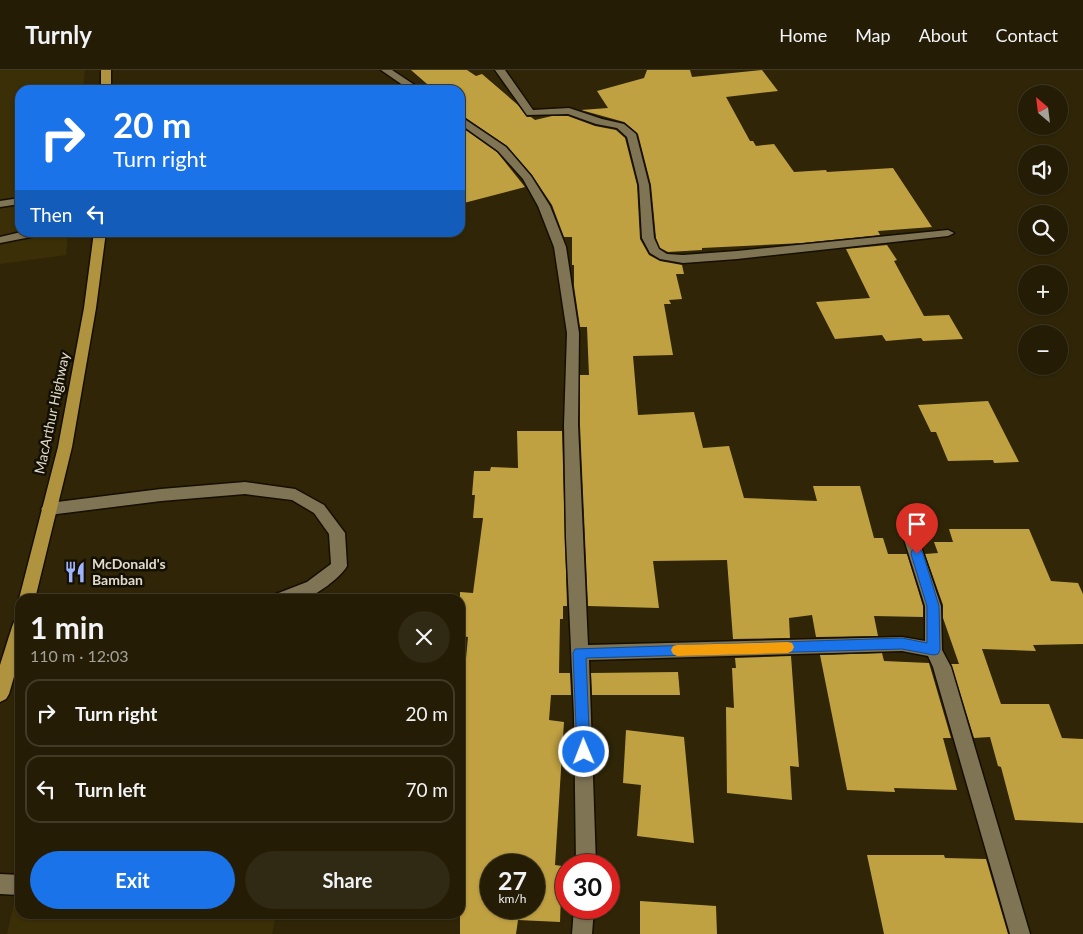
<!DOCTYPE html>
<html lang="en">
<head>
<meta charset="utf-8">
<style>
	:root { --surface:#241c05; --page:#302913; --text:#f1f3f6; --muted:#a3a19a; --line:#413a27; --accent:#1a73e8 }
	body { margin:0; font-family:Lato,sans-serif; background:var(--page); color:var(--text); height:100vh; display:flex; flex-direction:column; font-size:19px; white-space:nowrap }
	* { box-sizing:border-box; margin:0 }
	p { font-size:16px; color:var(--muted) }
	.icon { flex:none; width:28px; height:28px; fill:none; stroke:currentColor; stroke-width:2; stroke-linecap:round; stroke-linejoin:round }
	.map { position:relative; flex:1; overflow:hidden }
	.panel { position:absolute; left:15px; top:524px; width:450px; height:325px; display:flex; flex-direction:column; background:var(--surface); border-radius:15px; box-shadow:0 1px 4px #0004,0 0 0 1px var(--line) }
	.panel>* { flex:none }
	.banner { position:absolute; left:15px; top:15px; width:450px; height:152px; border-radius:15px; box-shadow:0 1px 4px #0004,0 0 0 1px var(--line); background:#1a73e8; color:#fff; overflow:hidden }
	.needle { width:32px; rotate:332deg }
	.controls { position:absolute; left:1018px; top:15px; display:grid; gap:10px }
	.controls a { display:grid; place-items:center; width:50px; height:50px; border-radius:50%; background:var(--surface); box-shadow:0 1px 4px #0004,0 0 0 1px var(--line); font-size:25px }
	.speed { position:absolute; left:480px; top:784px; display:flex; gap:10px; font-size:25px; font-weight:700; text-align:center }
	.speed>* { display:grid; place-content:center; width:65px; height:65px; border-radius:50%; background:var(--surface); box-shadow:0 1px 4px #0004,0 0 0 1px var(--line); line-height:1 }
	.speed small { font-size:12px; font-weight:400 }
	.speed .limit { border:8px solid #d22; background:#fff; color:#111 }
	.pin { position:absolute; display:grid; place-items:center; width:42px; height:42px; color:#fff; margin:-51px -21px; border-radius:50% 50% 50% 0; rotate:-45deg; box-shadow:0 0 5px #0007 }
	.pin .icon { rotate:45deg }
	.me { position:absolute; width:55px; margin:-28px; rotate:359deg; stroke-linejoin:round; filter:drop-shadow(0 0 4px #0008) }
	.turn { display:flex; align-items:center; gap:18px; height:105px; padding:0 15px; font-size:22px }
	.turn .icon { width:65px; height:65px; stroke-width:2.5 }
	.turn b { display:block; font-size:35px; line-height:42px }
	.then { display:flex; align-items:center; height:48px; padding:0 15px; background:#0003; gap:10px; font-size:19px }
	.round { display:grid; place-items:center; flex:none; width:52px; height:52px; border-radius:26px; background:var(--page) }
	.head { display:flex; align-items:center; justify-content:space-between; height:85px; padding:0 15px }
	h1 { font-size:30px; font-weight:700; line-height:38px }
	.button { display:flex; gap:10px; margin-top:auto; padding:10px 15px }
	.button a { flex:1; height:58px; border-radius:30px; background:var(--accent); color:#fff; font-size:20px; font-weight:700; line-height:58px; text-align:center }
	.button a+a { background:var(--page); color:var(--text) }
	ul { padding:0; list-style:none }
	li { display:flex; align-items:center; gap:15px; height:68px; margin:0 10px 8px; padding:0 5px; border:2px solid var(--line); border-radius:15px }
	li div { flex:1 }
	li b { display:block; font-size:19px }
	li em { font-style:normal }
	header { display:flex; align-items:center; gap:30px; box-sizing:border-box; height:70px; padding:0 25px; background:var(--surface); border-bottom:1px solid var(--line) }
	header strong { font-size:24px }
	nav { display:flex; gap:28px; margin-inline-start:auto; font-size:18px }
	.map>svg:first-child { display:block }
	.built { fill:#3b2f07 }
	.building { fill:#c0a142; fill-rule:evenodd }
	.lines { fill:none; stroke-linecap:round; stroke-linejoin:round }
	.minor-casing { stroke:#160f00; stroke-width:3 }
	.highway-casing { stroke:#160f00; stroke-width:3 }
	.minor { fill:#7f7454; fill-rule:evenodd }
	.highway { fill:#af933f; fill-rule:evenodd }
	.route { fill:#1a73e8; stroke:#114b97 }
	.slow { fill:#f59e0b }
	.labels { text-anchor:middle; stroke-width:5; stroke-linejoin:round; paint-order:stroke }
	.street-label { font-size:14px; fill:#e0dac9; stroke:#140f04 }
	.poi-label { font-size:14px; font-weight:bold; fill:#e0dac9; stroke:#140f04; text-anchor:start }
</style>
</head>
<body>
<header>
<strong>Turnly</strong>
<nav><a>Home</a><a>Map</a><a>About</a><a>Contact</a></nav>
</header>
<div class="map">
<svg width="1083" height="864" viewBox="0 0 1083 864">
	<rect width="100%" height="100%" fill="#302607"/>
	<g class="built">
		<polygon points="0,0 85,0 83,20 20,20 20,162 68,163 66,185 0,194"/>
		<polygon points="20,806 20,844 276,844 272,864 7,864"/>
	</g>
	<g class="building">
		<polygon points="411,0 467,0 476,6 482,4 518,35 527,47 531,47 535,50 552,46 568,46 595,56 616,60 625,68 637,115 640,169 649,185 660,191 682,195 684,204 676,204 682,229 669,230 671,234 664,234 673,285 633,286 638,345 694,342 703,378 729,376 744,428 817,431 813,416 860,416 874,468 883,468 888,484 907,484 923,536 923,547 874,546 878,566 816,567 812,545 789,548 790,568 733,569 727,490 653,491 659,538 588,536 580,355 580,305 589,305 587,257 580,257 574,216 574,195 572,195 572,167 564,167 552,135 532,105 507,76 460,44 460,20 434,20"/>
		<polygon points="647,0 690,0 692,7 762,0 778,21 726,27 750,71 753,71 756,76 774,74 794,102 826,100 827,102 893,98 932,157 878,161 880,165 803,173 702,178 702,180 668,182 660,178 656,168 651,115 638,64 624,52 581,40 608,38 597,21 644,8"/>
		<polygon points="460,56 497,82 525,117 460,134"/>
		<polygon points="887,175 897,190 894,191 924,246 949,245 963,269 923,271 921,268 886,271 882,265 835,269 816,232 870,228 846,179"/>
		<polygon points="988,331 1019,392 994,393 993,390 948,391 936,362 931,362 918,335"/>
		<path d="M517,361h45l5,175h-4v13h-3l-1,54h11l1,22h-20l-2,25 15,2 -9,143 7,1 -2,56 -42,-2 -2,14h-56v-254h4l4,-43 -8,-1v-44l13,1 10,-75h-10l2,-23h-3l2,-24h16l1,-4 27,1zM491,795h43v43h-43z"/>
		<polygon points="949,459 1029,459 1051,511 1078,513 1083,524 1083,574 1033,575 1036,581 982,579 1001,634 1049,634 1062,668 1083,669 1083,753 1015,750 1001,697 998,696 990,667 974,668 951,594 959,594 943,548 943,535 925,484 938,483 934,472 953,472"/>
		<polygon points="882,583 884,591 929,593 951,668 943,668 957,720 894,718 895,722 847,720 820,585"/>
		<polygon points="791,586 799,697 790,696 792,730 727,723 726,637 734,638 732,598 736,598 735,588"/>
		<polygon points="678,602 680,625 592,625 591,603"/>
		<polygon points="626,660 684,667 694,773 637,766 641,715 623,713"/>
		<polygon points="867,785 944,785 945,788 986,789 1008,864 884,864"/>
		<polygon points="640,831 716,836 717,864 640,864"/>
	</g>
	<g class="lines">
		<g class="minor-casing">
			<g id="minor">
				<polygon points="381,0 392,0 422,20 410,20"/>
				<polygon points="495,0 505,0 533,40 569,38 602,49 624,54 636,64 649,115 654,168 659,179 667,184 683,185 737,181 948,160 954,163 948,166 737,189 683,193 660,189 650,183 642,168 639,115 627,67 617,58 596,54 568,44 527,45"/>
				<polygon points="460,46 506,77 531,106 550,136 566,177 579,263 578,355 588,575 902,567 925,571 925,536 903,466 906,462 911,460 916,462 941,536 942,580 951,597 1030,864 1010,864 933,597 928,586 902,581 589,590 596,795 576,795 574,645 566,468 564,355 567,263 554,177 538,136 523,109 498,81 460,54"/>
				<polygon points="20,128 20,134 0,137 0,131"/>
				<polygon points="21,162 46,162 41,165 0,173 0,167"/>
				<path d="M245,412l50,7 29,16 21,28 2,33c-6,11 -32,31 -45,33 -9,1 -19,0 -28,0l2,-5 31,-12 24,-18 -2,-30 -15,-21 -22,-13 -47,-6 -84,7 -112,14 -5,-2 -3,-4 3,-4 5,-2 112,-14z"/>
				<polygon points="0,804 20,805 20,825 0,824"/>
				<polygon points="574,838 594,838 592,864 572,864"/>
			</g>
		</g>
		<g class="highway-casing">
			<g id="highway">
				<rect x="101" y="0" width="10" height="20"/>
				<polygon points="94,162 106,162 96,238 72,377 35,529 20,529 20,531 19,529 58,377 84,238"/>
				<polygon points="20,550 20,586 9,624 6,629 0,632 0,595 12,557 14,552"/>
			</g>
		</g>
		<use href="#minor" class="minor"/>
		<use href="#highway" class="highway"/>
	</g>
	<polygon class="route" points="917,479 921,480 923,484 939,536 940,580 938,584 934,585 902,579 586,588 590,682 588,687 584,689 579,687 577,682 573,583 575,579 902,568 927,573 927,536 911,484 912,480"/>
	<polygon class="slow" points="788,572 792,573 794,577 792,581 788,583 677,586 673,584 671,580 673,576 677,575"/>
	<defs>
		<g id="restaurant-bare" transform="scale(1.725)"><path d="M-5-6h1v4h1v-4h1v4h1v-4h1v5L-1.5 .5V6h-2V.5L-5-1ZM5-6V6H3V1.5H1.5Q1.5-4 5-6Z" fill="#9eb4fd" stroke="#140f04" stroke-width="2.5" paint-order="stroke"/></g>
	</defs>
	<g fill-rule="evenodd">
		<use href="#restaurant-bare" x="75" y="502"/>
	</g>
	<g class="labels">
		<g class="street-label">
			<text transform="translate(52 343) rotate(-78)" y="5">MacArthur Highway</text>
		</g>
		<g class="poi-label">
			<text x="92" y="499">McDonald's<tspan x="92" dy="16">Bamban</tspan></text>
		</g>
	</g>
</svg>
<div class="controls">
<a><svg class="needle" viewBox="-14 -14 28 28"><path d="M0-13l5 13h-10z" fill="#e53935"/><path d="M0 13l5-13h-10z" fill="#a3a19a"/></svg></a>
<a><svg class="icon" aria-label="sound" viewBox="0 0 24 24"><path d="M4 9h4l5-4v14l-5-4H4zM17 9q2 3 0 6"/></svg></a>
<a><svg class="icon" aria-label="search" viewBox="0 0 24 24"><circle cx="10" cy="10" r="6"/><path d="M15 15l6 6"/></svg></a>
<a>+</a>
<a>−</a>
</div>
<div class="speed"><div>27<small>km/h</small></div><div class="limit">30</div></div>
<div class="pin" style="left:917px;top:484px;background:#d93025"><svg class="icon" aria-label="arrive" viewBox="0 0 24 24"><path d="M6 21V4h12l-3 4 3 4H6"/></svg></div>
<svg class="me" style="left:584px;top:682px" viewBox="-20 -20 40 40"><circle r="17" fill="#1a73e8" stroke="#fff" stroke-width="3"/><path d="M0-11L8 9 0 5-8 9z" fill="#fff"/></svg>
<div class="banner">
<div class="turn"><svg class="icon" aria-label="right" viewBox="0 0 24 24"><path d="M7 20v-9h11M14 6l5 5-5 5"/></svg><div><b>20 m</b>Turn right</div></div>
<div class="then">Then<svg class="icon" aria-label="left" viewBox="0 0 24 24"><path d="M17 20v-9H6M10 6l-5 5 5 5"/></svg></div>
</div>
<section class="panel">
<div class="head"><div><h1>1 min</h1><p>110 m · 12:03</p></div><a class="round"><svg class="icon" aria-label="close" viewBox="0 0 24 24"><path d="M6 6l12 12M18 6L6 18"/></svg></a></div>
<ul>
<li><svg class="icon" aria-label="right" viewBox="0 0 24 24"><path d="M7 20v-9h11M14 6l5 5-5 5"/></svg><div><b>Turn right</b></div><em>20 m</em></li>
<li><svg class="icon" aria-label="left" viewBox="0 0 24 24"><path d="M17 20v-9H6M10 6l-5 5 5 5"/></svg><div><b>Turn left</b></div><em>70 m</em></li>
</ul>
<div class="button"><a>Exit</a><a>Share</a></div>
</section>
</div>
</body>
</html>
